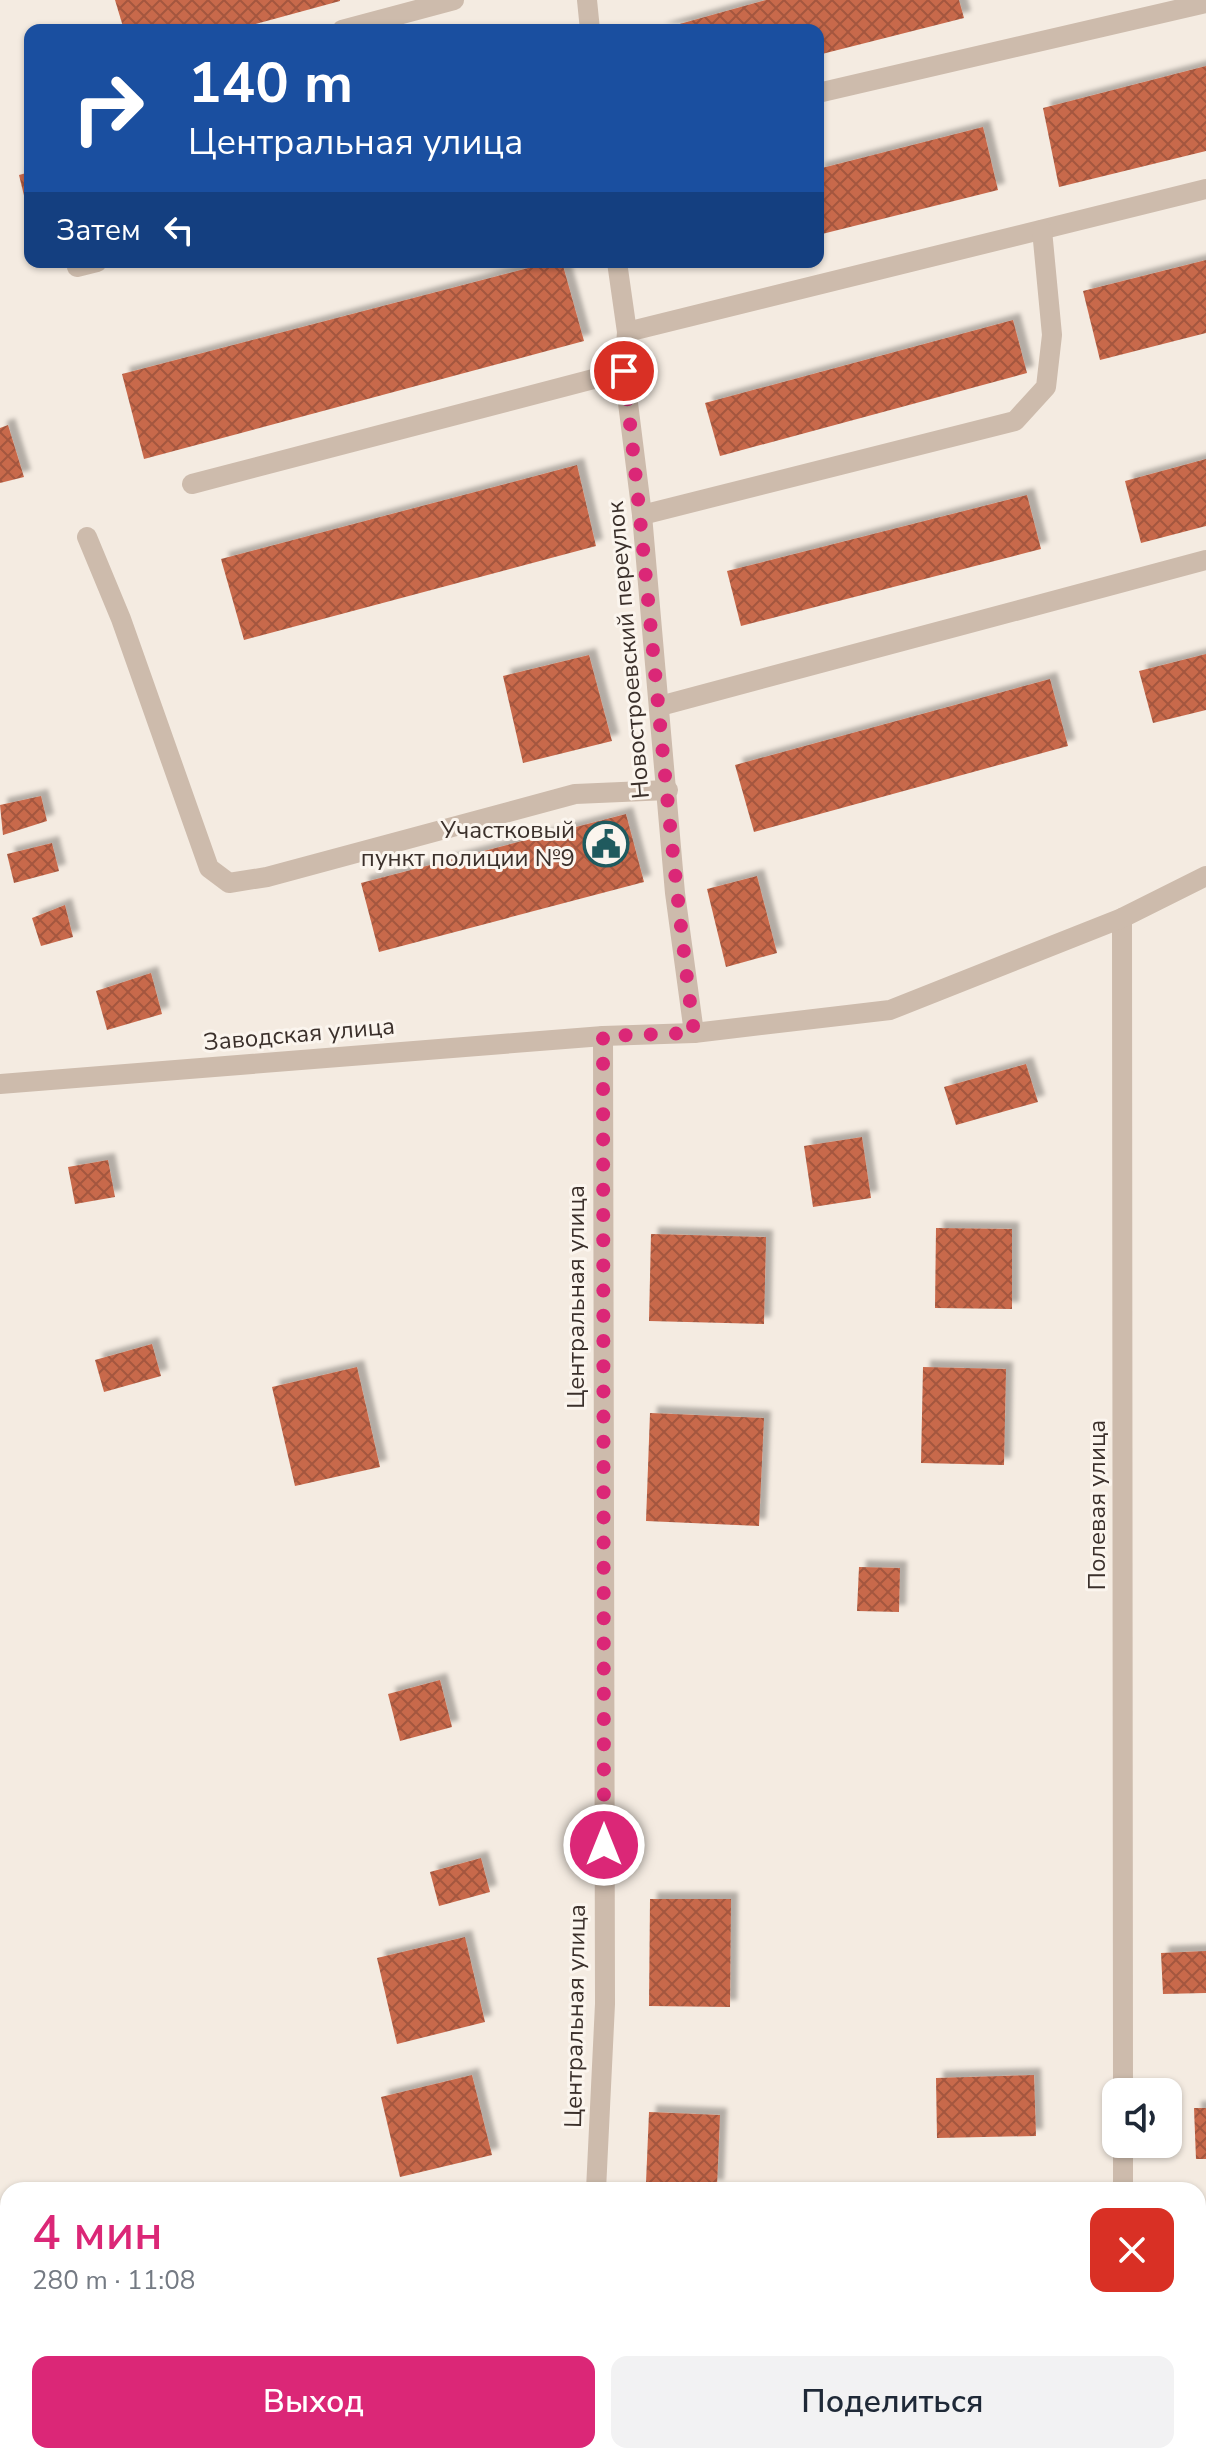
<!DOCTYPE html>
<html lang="ru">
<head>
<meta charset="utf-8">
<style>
	:root { --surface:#fff; --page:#f2f2f3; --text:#1f2937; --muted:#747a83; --accent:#db2777 }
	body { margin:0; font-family:"Nunito Sans",sans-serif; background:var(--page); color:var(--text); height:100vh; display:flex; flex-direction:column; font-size:30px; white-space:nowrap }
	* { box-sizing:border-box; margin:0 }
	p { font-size:26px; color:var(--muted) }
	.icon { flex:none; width:44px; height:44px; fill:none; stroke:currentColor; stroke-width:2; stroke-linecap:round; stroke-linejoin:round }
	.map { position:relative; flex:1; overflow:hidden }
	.sheet { position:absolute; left:0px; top:2182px; width:1206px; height:282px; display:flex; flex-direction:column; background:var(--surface); border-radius:24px 24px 0 0; box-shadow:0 2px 6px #0004 }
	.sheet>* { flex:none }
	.banner { position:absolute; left:24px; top:24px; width:800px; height:244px; border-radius:16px; box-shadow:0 2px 6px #0004; background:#1a4fa0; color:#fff; overflow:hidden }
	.fabs { position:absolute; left:1102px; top:2078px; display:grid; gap:16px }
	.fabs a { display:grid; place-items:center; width:80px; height:80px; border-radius:16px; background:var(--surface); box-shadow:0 2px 6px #0004; font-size:40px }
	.pin { position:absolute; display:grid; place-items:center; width:68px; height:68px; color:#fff; margin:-34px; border:4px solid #fff; border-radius:50%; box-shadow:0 2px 8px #0007 }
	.me { position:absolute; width:88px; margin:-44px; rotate:0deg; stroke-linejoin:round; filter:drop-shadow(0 0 6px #0008) }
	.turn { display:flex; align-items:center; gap:28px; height:168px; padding:0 32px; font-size:36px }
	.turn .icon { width:104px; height:104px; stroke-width:2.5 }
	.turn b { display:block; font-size:56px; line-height:68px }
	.then { display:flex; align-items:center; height:76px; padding:0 32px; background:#0003; gap:16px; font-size:30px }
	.round { display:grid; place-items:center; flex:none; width:84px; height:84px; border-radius:16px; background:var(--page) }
	.summary { display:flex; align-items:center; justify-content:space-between; height:136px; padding:0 32px }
	h1 { font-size:48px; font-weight:600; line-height:60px; color:var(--accent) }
	.cta { display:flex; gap:16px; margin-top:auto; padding:16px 32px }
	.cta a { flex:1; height:92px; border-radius:16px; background:var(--accent); color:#fff; font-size:32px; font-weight:600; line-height:92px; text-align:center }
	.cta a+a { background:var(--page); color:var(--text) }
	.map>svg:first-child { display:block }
	.building { fill:url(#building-cross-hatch); filter:url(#shadow) }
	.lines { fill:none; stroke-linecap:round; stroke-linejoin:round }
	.minor { stroke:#cdbbac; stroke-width:20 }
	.route { stroke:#db2777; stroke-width:14; stroke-dasharray:0 25.2 }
	.labels { text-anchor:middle; stroke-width:6; stroke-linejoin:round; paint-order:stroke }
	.street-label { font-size:24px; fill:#3b302b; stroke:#fbf5ee }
	.poi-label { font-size:24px; fill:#3b302b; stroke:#fbf5ee; text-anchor:end }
</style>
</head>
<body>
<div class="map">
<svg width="1206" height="2463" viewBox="0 0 1206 2463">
	<defs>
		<pattern id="building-cross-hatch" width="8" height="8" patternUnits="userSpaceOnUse" patternTransform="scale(2)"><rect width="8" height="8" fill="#c8694b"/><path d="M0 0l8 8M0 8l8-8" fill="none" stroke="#a4573f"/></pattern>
		<filter id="shadow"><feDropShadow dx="7" dy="-7" stdDeviation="2" flood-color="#0004"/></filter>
	</defs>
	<rect width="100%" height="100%" fill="#f4ebe1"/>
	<g class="building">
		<polygon points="115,0 340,0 340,1 234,30 124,30"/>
		<polygon points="766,0 959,0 964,18 818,55 818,30 658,30"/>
		<polygon points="1206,66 1206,151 1059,187 1043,108"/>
		<polygon points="983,127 998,190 818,235 818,169"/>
		<polygon points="30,172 30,216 29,216 19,175"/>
		<polygon points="1206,260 1206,333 1100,360 1083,291"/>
		<polygon points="551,262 562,262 584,341 144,459 122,374"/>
		<polygon points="1013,320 1027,373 720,456 705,403"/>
		<polygon points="8,425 24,477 0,483 0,428"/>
		<polygon points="1206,459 1206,526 1141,543 1125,481"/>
		<polygon points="577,465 596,546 244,640 221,559"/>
		<polygon points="1027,495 1041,549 741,626 727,571"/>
		<polygon points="1206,654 1206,710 1153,723 1139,671"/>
		<polygon points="589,655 612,741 523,763 503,676"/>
		<polygon points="1050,679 1068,746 754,832 735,765"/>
		<polygon points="41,796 47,821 3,835 0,805"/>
		<polygon points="626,814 644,882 379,952 361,883"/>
		<polygon points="52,843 59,871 14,883 7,854"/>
		<polygon points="757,876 777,953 726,967 707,889"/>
		<polygon points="65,905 73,937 41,946 32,918"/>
		<polygon points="151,973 162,1014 107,1030 96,991"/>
		<polygon points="1026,1064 1038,1102 956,1125 944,1087"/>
		<polygon points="862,1137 871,1198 813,1207 804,1146"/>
		<polygon points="108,1160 115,1197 75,1204 68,1167"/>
		<polygon points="936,1228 1012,1229 1012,1309 935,1308"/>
		<polygon points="651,1234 766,1237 764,1324 649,1321"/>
		<polygon points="152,1344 161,1376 104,1392 95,1360"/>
		<polygon points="357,1367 380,1467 295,1486 272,1387"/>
		<polygon points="923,1367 1006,1369 1004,1465 921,1463"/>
		<polygon points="650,1413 764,1418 759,1526 646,1521"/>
		<polygon points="859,1567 900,1568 899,1612 857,1611"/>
		<polygon points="440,1680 452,1727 400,1741 388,1694"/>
		<polygon points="481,1858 490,1892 439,1906 430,1872"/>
		<polygon points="650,1899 731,1899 730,2007 649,2006"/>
		<polygon points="465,1937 485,2022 397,2044 377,1958"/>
		<polygon points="1206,1951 1206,1993 1163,1994 1161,1953"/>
		<polygon points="472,2075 492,2155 400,2177 381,2097"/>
		<polygon points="1034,2075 1036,2136 937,2138 936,2078"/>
		<polygon points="1194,2108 1206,2108 1206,2159 1196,2159"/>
		<polygon points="649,2112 720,2115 717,2187 646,2183"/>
		<polygon points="8,2326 8,2377 0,2379 0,2327"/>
		<polygon points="30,2456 117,2456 119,2463 32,2463"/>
		<rect x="889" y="2456" width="41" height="7"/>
		<polygon points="959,2456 1027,2456 1026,2463 959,2463"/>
	</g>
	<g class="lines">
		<g class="minor">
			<polyline points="587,0 590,30"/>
			<polyline points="342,30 454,0"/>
			<polyline points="818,93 1206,3"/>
			<polyline points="617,262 627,332 624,371 642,515 675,893 694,1033"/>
			<polyline points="77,267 97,262"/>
			<polyline points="627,332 1206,189"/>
			<polyline points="192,484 624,371"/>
			<polyline points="642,515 1015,421 1046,387 1052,335 1042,230"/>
			<polyline points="87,537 121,619 209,868 229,883 267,877 575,794 668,790"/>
			<polyline points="660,706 1206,560"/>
			<polyline points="1122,918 1123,2092"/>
			<polyline points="0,1084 603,1036 694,1033 890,1010 1122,918 1206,876"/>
			<polyline points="596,2190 605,2004 603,1036"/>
			<polyline points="1123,2190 1123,2144"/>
			<polyline points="583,2463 583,2456"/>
			<polyline points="1122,2463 1122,2456"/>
		</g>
	</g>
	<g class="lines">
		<path class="route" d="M604,1845l-1,-809 91,-3c-29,-220 -44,-442 -70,-662"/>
	</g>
	<defs>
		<g id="civic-ring" transform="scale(2.3)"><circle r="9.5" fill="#fbf5ee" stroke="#1f5a5e" stroke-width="1.5"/><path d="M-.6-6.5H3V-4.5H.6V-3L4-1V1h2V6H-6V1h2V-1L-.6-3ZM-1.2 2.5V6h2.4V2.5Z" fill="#1f5a5e"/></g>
	</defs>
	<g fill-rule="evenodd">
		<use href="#civic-ring" x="606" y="844"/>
	</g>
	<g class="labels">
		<g class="street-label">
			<text transform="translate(628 650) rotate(-95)" y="8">Новостроевский переулок</text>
			<text transform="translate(299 1034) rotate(-5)" y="8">Заводская улица</text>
			<text transform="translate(576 1297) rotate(-90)" y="8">Центральная улица</text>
			<text transform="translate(1097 1505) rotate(-90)" y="8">Полевая улица</text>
			<text transform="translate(575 2016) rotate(-89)" y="8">Центральная улица</text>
		</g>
		<g class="poi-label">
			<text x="575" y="838">Участковый<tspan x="575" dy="28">пункт полиции №9</tspan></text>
		</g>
	</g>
</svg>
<div class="fabs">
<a><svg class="icon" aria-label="sound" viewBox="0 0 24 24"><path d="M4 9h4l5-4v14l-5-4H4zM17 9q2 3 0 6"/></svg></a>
</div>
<div class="pin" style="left:624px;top:371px;background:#d93025"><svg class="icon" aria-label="arrive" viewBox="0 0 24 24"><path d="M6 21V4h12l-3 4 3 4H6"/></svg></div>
<svg class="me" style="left:604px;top:1845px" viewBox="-20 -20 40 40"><circle r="17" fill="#db2777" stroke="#fff" stroke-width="3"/><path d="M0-11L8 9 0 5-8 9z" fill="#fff"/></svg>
<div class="banner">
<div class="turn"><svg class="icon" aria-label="right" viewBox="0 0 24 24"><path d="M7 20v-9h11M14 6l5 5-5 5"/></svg><div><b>140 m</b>Центральная улица</div></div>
<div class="then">Затем<svg class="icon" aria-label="left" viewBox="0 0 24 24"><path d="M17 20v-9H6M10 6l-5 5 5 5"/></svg></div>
</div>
<section class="sheet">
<div class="summary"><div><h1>4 мин</h1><p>280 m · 11:08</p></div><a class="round" style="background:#d93025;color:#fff"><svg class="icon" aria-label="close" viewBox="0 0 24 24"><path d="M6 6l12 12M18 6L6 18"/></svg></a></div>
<div class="cta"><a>Выход</a><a>Поделиться</a></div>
</section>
</div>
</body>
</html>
